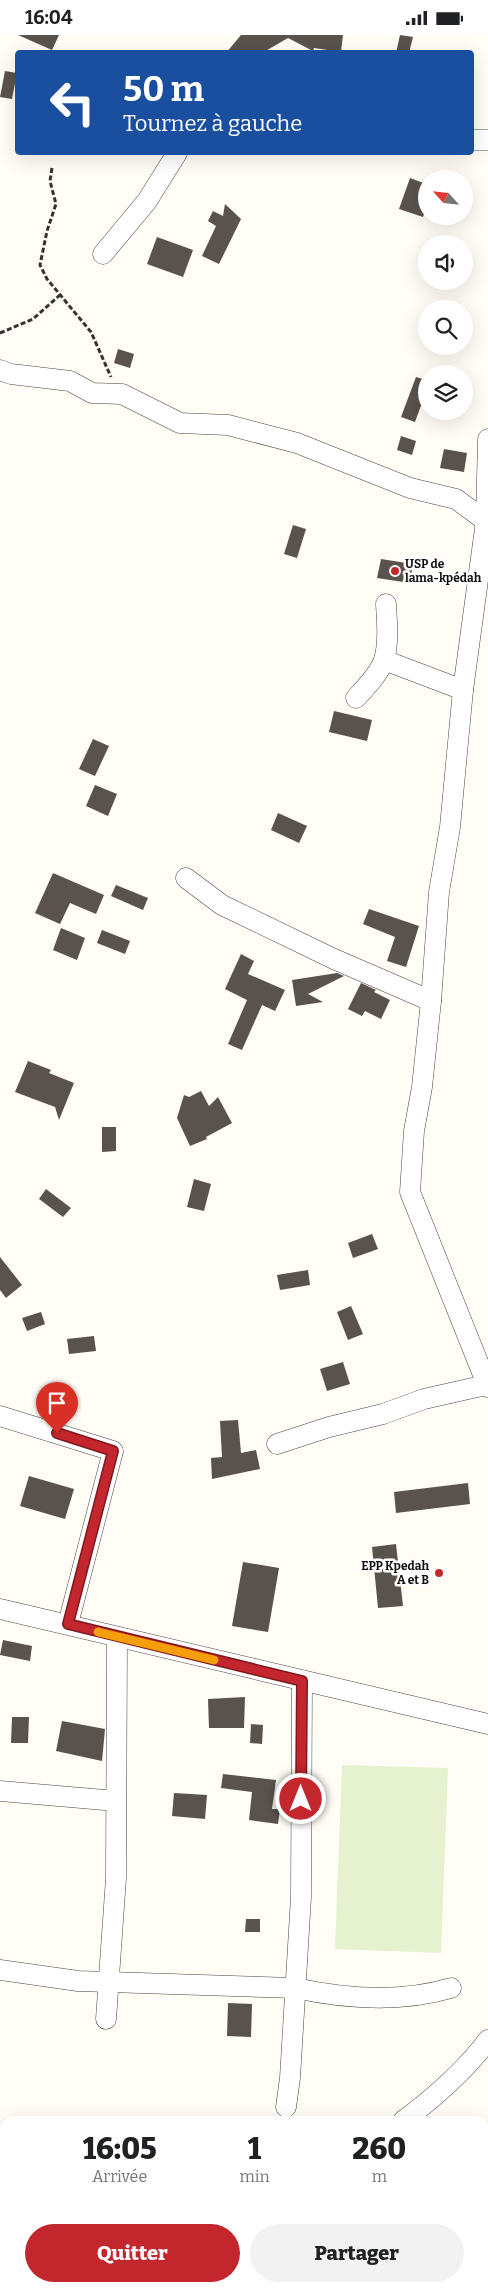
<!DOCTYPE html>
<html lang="fr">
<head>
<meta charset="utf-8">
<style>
	:root { --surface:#fff; --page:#f2f2f2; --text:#202124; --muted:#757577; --accent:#c4262e }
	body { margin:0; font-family:Bitter,serif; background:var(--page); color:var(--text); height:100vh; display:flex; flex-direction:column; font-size:19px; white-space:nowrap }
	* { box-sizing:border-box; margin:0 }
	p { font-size:16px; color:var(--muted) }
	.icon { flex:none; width:28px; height:28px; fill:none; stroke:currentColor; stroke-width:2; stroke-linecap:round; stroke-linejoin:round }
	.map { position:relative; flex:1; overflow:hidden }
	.sheet { position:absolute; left:0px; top:2081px; width:489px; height:176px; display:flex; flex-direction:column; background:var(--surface); border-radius:15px 15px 0 0; box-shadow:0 5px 20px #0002 }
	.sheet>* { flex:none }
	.top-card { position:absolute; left:15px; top:15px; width:459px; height:105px; border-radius:5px; box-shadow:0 5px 20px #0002; background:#1a4fa0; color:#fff; overflow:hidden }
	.needle { width:32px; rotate:297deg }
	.fabs { position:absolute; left:418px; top:135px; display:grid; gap:10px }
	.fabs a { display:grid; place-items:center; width:55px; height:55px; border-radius:50%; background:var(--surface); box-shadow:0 5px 20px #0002; font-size:25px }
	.pin { position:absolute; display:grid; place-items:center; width:42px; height:42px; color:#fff; margin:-51px -21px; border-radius:50% 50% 50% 0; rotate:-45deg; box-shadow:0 0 5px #0007 }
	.pin .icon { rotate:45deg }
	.me { position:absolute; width:55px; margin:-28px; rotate:0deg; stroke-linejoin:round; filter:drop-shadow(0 0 4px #0008) }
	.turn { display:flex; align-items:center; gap:18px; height:105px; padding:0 25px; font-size:22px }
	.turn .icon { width:65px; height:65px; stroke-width:2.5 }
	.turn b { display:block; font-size:35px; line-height:42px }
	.eta { display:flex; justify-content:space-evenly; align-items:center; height:85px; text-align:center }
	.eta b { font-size:30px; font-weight:800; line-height:35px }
	.cta { display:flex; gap:10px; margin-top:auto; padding:10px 25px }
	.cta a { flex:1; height:58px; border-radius:30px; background:var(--accent); color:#fff; font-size:20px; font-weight:800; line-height:58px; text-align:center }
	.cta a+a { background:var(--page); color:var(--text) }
	.status { display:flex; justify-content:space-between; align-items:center; height:35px; padding:0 25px; background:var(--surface); direction:ltr }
	.status svg { height:14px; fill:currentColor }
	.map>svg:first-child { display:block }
	.pitch { fill:#e6f2cf }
	.building { fill:#5a524d }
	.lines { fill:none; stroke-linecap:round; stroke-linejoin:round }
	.minor-casing { stroke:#444; stroke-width:21 }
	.path { stroke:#333; stroke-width:3; stroke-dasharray:5 2.5; stroke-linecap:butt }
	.minor { stroke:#fff; stroke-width:20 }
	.route-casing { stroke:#7f191e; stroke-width:12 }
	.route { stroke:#c4262e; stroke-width:9 }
	.slow { stroke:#f59e0b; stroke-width:9 }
	.poi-dot { fill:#c4262e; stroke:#fff; stroke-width:2 }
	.labels { text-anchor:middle; stroke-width:5; stroke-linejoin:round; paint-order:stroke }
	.poi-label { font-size:12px; font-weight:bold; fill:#111; stroke:#fff; text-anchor:start }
</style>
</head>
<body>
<div class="status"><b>16:04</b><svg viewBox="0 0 49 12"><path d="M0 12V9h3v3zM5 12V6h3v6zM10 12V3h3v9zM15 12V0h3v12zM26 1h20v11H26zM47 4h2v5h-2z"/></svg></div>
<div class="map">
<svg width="488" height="2257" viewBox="0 0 488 2257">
	<rect width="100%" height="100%" fill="#fffdf5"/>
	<polygon class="pitch" points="342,1730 448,1733 441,1918 335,1914"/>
	<g class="building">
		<polygon points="18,0 59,0 52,15"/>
		<polygon points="241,0 343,0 341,17 314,13 313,16 288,3 262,18 226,18"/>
		<polygon points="400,0 413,2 409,18 396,18"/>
		<polygon points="5,36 17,38 12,64 0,62"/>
		<polygon points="410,143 426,149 426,173 423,182 399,174"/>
		<polygon points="225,169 241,184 219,229 202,221 216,191 208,186 213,176 223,181"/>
		<polygon points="157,202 193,215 183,242 147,229"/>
		<polygon points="118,314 134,319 130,333 114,328"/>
		<polygon points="416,342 426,345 426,357 415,387 401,382"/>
		<polygon points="401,401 416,406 412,420 397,415"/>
		<polygon points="444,414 467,418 464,437 440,433"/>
		<polygon points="293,490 306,494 297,523 284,519"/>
		<polygon points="381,524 413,529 410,548 377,543"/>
		<polygon points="334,676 372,685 367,706 329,697"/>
		<polygon points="93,704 109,711 95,741 79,734"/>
		<polygon points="95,750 117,759 108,781 86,771"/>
		<polygon points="278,778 307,791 299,808 271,795"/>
		<polygon points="53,838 104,860 96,879 70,868 60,889 35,878"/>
		<polygon points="116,850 148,863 143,875 111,861"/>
		<polygon points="369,874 419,891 406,932 387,926 395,902 363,889"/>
		<polygon points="61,893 85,903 77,925 53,915"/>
		<polygon points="102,895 130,906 125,919 97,908"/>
		<polygon points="241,919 254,926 248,939 285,955 275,976 262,970 242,1015 228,1009 247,965 225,954"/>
		<polygon points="337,938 344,941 308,959 323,967 296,971 292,945"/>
		<polygon points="361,948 376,955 374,957 390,965 381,984 365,976 362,981 348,974"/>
		<polygon points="28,1026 51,1035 49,1038 74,1048 59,1085 55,1072 15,1057"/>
		<polygon points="201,1056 209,1071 218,1062 232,1088 206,1102 207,1104 190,1111 177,1083 184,1060 189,1062"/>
		<polygon points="102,1092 116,1092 116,1116 102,1117"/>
		<polygon points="194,1144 211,1149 204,1176 187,1172"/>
		<polygon points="46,1154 71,1173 63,1182 39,1164"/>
		<polygon points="372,1199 378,1214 353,1223 348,1208"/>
		<polygon points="0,1222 22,1250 6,1263 0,1255"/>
		<polygon points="308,1235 310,1250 280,1255 277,1240"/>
		<polygon points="351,1271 363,1299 348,1305 337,1277"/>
		<polygon points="41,1277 45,1289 27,1296 22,1283"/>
		<polygon points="94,1301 96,1316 69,1319 67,1304"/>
		<polygon points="343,1327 350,1349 327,1356 320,1334"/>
		<polygon points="238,1385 241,1418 256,1415 260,1434 212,1444 211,1423 222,1422 220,1386"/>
		<polygon points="29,1441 74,1454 65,1484 20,1471"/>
		<polygon points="468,1448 470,1469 396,1478 394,1457"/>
		<polygon points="396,1509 403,1571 378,1573 372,1512"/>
		<polygon points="243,1527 279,1533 268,1597 232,1591"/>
		<polygon points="3,1605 32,1611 30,1626 0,1620"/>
		<polygon points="245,1662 244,1693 209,1693 208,1664"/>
		<polygon points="12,1682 29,1682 28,1708 11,1708"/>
		<polygon points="62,1686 105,1694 102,1726 56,1716"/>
		<polygon points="251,1689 263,1690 262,1709 250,1708"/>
		<polygon points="223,1739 276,1745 272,1774 280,1774 278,1789 249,1785 252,1757 221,1753"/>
		<polygon points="174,1758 207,1760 205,1784 172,1781"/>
		<polygon points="246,1884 260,1884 260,1897 245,1897"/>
		<polygon points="228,1968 252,1969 251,2002 227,2001"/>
	</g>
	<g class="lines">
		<g class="minor-casing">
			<g id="minor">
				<polyline points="471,105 488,105"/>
				<polyline points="103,219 147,166 177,118"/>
				<polyline points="0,335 11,339 70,346 92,358 122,359 180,388 228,390 297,408 410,453 456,464 486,486"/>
				<polyline points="488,404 486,486 463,655 450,792 439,857 431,966 422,1052 414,1096 410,1157 488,1352"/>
				<polyline points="384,625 463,655"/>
				<path d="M356,663c10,-11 23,-24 28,-38 5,-17 3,-39 2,-56"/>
				<polyline points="186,843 222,870 334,924 431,966"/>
				<polyline points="0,1381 113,1416 68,1589"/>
				<polyline points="277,1409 329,1392 383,1379 424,1364 486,1350"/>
				<polyline points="0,1574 488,1689"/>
				<polyline points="0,1756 116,1766"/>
				<path d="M0,1935l78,11 217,7c51,11 105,15 156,0"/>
				<polyline points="106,1984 116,1843 117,1602"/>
				<polyline points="286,2072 290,2043 301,1862 302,1646"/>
				<path d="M403,2086c32,-24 61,-49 85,-81"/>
				<polyline points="30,2252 32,2257"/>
			</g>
		</g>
		<g class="path">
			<polyline points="52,133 50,146 56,169 47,196 40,230 47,244 91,297 111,342"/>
			<polyline points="0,298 33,284 60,260"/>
		</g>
		<use href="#minor" class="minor"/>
	</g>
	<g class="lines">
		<g class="route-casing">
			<polyline id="route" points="57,1398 113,1416 68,1589 302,1646 301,1764"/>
		</g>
		<use href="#route" class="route"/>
		<polyline class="slow" points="98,1597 214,1625"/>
	</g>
	<g class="poi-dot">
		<circle cx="395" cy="536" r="5"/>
		<circle cx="439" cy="1538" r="5"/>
	</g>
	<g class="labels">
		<g class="poi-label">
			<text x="405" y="533">USP de<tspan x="405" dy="14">lama-kpédah</tspan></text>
			<text x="429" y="1535" text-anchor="end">EPP Kpedah<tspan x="429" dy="14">A et B</tspan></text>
		</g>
	</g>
</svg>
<div class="fabs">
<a><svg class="needle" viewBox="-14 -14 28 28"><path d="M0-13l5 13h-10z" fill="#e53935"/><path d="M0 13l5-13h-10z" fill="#757577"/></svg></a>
<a><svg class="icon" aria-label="sound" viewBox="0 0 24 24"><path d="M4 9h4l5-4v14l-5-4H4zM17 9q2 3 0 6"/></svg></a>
<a><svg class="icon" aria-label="search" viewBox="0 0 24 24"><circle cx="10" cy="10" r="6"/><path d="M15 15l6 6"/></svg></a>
<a><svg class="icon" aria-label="layers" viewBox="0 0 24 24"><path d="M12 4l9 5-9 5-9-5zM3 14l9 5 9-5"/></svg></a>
</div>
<div class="pin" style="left:57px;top:1398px;background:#d93025"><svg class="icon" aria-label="arrive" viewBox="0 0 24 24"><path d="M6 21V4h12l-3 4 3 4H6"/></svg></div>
<svg class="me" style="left:301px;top:1764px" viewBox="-20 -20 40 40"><circle r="17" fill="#c4262e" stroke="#fff" stroke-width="3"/><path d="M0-11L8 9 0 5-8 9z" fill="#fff"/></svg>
<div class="top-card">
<div class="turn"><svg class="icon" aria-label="left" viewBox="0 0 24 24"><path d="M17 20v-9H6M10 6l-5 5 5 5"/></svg><div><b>50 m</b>Tournez à gauche</div></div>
</div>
<section class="sheet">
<div class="eta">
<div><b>16:05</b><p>Arrivée</p></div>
<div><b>1</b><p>min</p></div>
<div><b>260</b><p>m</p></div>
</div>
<div class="cta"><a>Quitter</a><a>Partager</a></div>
</section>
</div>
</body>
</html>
